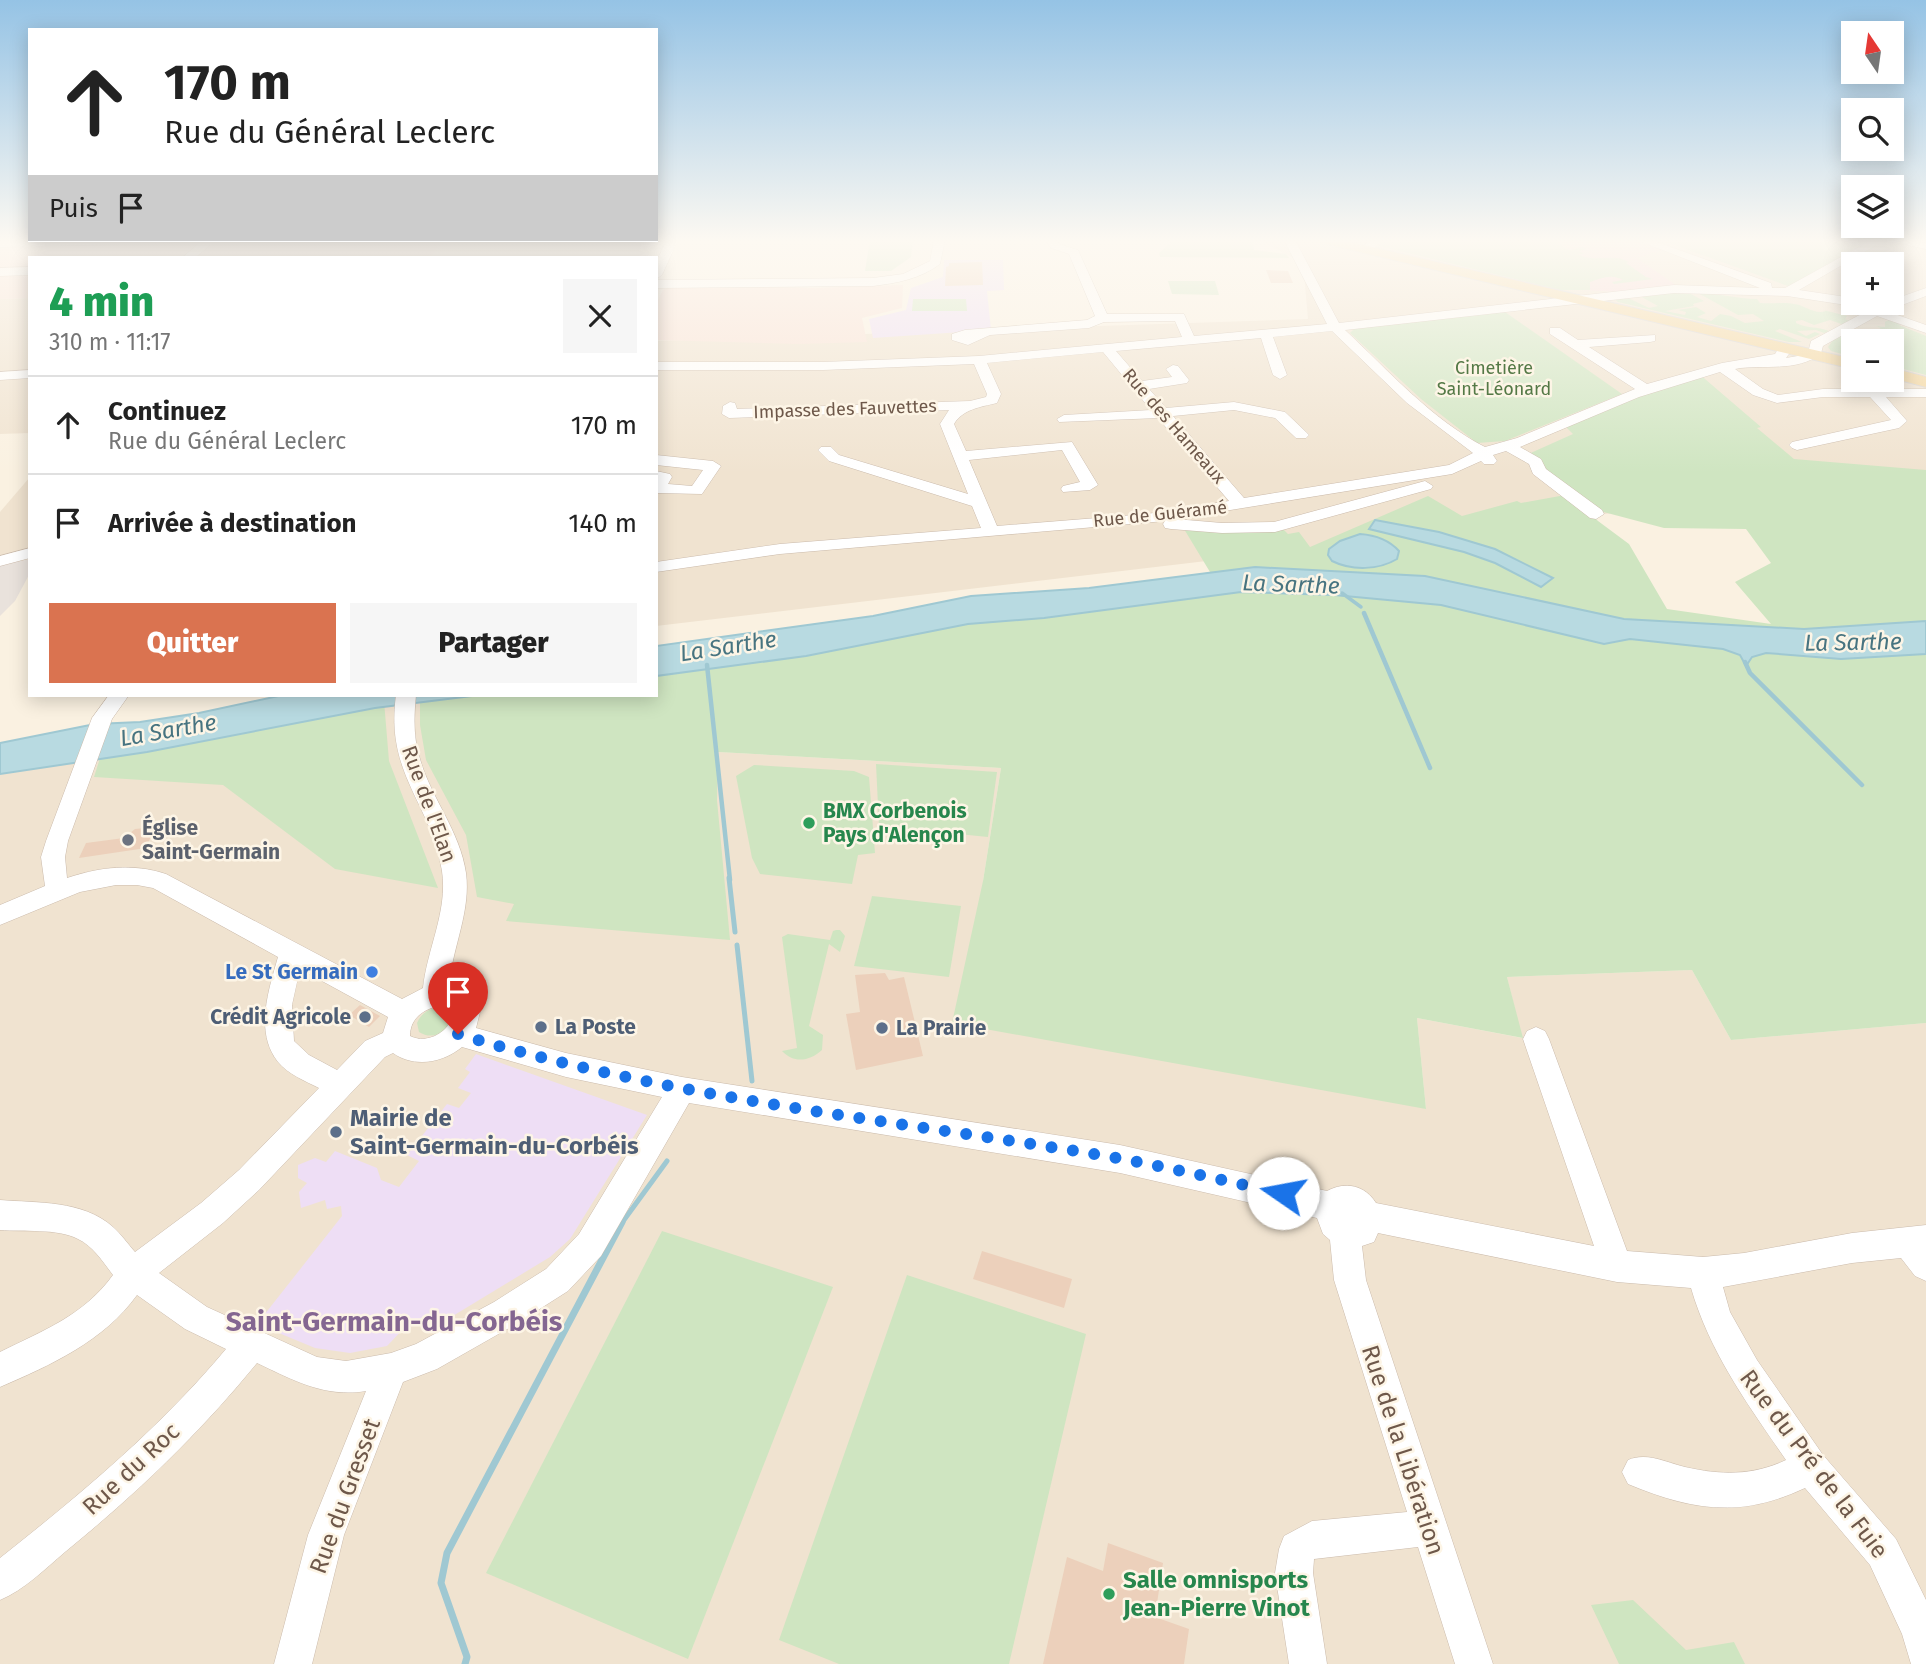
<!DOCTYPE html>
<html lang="fr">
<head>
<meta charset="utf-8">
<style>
	:root { --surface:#fff; --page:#f6f6f6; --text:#222; --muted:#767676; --line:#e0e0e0; --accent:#da7350 }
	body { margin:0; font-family:"Fira Sans",sans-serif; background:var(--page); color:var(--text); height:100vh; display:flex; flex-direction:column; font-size:26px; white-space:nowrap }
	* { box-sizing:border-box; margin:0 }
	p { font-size:23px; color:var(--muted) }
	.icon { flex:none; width:38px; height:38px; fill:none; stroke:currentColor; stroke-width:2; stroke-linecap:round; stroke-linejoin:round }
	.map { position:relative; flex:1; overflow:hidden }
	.drawer { position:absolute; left:28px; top:256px; width:630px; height:441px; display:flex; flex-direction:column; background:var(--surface); border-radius:0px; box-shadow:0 4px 18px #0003 }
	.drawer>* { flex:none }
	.banner { position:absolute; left:28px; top:28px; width:630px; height:214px; border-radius:0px; box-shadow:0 4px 18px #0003; background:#fff; color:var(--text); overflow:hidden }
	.needle { width:46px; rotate:347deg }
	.tools { position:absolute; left:1841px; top:21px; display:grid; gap:14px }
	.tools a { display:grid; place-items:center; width:63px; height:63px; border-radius:0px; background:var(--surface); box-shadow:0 4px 18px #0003; font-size:35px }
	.pin { position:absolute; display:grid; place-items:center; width:60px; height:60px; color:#fff; margin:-72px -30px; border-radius:50% 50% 50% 0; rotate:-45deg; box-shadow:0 0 7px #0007 }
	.pin .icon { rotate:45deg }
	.me { position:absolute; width:77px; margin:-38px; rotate:282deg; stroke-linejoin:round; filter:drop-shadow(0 0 5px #0008) }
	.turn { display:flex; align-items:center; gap:24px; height:147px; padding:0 21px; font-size:32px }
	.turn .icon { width:91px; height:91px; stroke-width:2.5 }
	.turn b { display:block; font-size:49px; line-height:60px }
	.then { display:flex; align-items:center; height:66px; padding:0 21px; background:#0003; gap:14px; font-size:26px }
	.round { display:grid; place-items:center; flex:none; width:74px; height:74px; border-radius:0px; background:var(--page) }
	.head { display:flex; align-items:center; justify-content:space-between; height:119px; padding:0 21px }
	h1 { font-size:42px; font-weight:800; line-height:52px; color:#1e9e55 }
	.cta { display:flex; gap:14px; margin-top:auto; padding:14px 21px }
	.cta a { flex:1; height:80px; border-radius:0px; background:var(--accent); color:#fff; font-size:28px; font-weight:800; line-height:80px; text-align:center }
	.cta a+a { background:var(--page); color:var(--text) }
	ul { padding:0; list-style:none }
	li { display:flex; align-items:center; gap:21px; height:98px; padding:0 21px; border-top:2px solid var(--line) }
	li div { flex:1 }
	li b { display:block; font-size:26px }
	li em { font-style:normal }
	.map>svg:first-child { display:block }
	.residential { fill:#f0e3d0; fill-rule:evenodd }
	.commercial { fill:#f9e1d5 }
	.industrial { fill:#e9e2dc }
	.education { fill:#eedef5 }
	.medical { fill:#f7d5d8 }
	.green { fill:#cfe5c1 }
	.water { fill:#b8dae1; stroke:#9fc8d2; stroke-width:2 }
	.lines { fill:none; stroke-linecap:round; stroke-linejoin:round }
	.stream-far3 { stroke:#9fc8d2; stroke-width:3.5 }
	.stream-far2 { stroke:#9fc8d2; stroke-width:4.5 }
	.stream-far1 { stroke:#9fc8d2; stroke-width:5 }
	.stream { stroke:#9fc8d2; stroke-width:7 }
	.building { fill:#ecd0bb }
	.minor-casing { stroke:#cbbbac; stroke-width:1 }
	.major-casing { stroke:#d9d4d0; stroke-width:2 }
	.minor { fill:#fff; fill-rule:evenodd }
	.major { fill:#f3d69e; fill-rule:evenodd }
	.route { stroke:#1a73e8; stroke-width:12; stroke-dasharray:0 21.6 }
	.leisure-dot { fill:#2e9e5b; stroke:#fdf5e6; stroke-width:2.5 }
	.worship-dot { fill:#6b7280; stroke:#fdf5e6; stroke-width:2.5 }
	.shop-dot { fill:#3f7fe0; stroke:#fdf5e6; stroke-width:2.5 }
	.service-dot { fill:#5c6f8a; stroke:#fdf5e6; stroke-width:2.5 }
	.labels { text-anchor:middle; stroke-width:5; stroke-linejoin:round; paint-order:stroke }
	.far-park-label { font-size:18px; fill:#547946; stroke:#fdf5e6 }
	.far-street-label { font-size:18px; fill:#6e584a; stroke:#fdf5e6 }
	.street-label { font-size:21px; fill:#6e584a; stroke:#fdf5e6 }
	.leisure-label { font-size:21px; font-weight:bold; fill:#27864d; stroke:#fdf5e6; text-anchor:start }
	.worship-label { font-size:21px; font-weight:bold; fill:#5b616d; stroke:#fdf5e6; text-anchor:start }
	.shop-label { font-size:21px; font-weight:bold; fill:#366cbe; stroke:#fdf5e6; text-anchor:end }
	.service-label { font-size:21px; font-weight:bold; fill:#4e5e75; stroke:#fdf5e6; text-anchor:start }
	.water-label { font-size:23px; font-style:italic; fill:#477480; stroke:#fdf5e6 }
	.near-service-label { font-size:24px; font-weight:bold; fill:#4e5e75; stroke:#fdf5e6; text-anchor:start }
	.near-street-label { font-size:24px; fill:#6e584a; stroke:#fdf5e6 }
	.near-leisure-label { font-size:24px; font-weight:bold; fill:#27864d; stroke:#fdf5e6; text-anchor:start }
	.near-quarter-label { font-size:28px; font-weight:bold; fill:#846691; stroke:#fdf5e6 }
</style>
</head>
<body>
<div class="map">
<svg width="1926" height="1664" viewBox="0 0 1926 1664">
	<rect width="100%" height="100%" fill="#faf1e1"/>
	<g class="residential">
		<path d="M1259,240h667v236l-1270,150v-285l652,-22 -5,-56zM1853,264h39v39h-39zM1853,341h39v39h-39z"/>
		<polygon points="30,298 30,433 0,434 0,299"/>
		<polygon points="30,477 30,549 0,557 0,512"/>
		<polygon points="656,676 718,752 1001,768 983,881 1426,1109 1417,1018 1522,1038 1507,977 1692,970 1731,1040 1926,1023 1926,1664 0,1664 0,774 147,752 375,708 480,695 656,695"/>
	</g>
	<g class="commercial">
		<polygon points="0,240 445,240 430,257 30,257 30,298 0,299"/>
		<polygon points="903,285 902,308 862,318 867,342 798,344 656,340 656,304 663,290 673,286 810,288"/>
	</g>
	<polygon class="industrial" points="30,559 30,573 15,601 0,616 0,565"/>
	<g class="education">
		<polygon points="944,260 1003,260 1004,290 987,291 991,330 873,338 869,319 906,310 911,288 943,277"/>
		<polygon points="476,1054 647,1115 570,1239 550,1257 433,1328 409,1323 387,1346 350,1353 315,1348 257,1324 342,1216 341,1206 327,1209 325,1200 301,1208 299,1192 307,1183 298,1178 298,1165 315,1158 326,1162 335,1151 377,1168 381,1180 399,1187 419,1161 407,1155 447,1104 459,1108 471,1093 458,1088 470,1072 465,1069"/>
	</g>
	<polygon class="medical" points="1503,240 1634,240 1665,249 1637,258 1677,286 1618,292 1566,289"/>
	<g class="green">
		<polygon points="870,240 913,240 911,257 891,271 865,271"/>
		<polygon points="1168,240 1253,240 1254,250 1286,254 1289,258 1160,257 1159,253 1170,243"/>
		<path d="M1380,240h173l16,10 13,-3 5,2 -8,2 5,3h-6c15,10 35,-2 51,8l-3,1 20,14 7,2 -39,5 -2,-2 11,-2c-12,-7 -24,-1 -33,2v8h-30l-181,-44z"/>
		<polygon points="1661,240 1875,240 1788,286"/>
		<polygon points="1168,281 1215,281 1219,295 1172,294"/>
		<path d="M1664,292l25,1 15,8 -11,3 1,2 -29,5 20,4 1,-3 -8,-2 18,-3 10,6 -9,4 14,4 9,-7 11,2 14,7 19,-2 -11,-7 -15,1 -40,-22c21,0 38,6 59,6l3,4c12,1 24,-1 34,1 11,1 20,11 32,7l-3,-1 24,6 -2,3 6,2 -7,4 -14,-5 -16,5 -12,-5 -6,1v2c11,6 21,3 33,8l-5,2 -8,-3 -19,1 9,5 9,-4 5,2 -11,5 -29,-10 -5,2 27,11h-13l-171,-40 -4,-3 10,-3 25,12 9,-2 -20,-11z"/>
		<polygon points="913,299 966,299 967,311 912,311"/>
		<polygon points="1505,312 1622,394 1505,441 1477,443 1421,399 1350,333 1354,329"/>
		<polygon points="1892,318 1903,322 1899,325 1926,336 1926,375 1892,366 1892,341 1853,341 1853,346 1846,348 1853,352 1853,357 1831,351 1828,347 1837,335 1857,340 1864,335 1875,337 1881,334 1875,331 1881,328 1876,326 1885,327 1885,322"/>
		<polygon points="1698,373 1761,427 1757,428 1794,459 1926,470 1926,1023 1731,1040 1692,970 1507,977 1523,1038 1417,1018 1426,1109 952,1023 983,881 1001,768 718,752 717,800 730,940 506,921 514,904 477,897 466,835 426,760 420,725 420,702 480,695 656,695 656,676 703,670 703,667 1210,572 1184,529 1283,529 1288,534 1299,532 1310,547 1428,496 1462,516 1517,501 1521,503 1571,494 1598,521 1629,544 1667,609 1771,624 1735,582 1771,563 1746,529 1664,528 1596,510 1524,456 1573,434 1561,422"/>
		<polygon points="384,701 389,761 438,888 335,869 223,785 94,777 101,755"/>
		<polygon points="876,764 997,772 988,837 879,826"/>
		<polygon points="754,765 854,771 869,777 875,853 858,855 852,884 760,874 752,858 736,776"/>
		<polygon points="872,896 961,906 949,977 854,966"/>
		<path d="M836,930h4l5,6 -5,16 -11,-8 -20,82 14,9 -1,15c-12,11 -28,14 -40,1l15,-3 -15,-111 6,-3 42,6 3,-9z"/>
		<path d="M446,1007l8,10c-6,15 -21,24 -35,15l-2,-9c5,-12 16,-17 29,-16z"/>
		<polygon points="662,1231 833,1287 688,1659 486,1573"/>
		<polygon points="907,1275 1086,1334 1009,1664 839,1664 779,1640"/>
		<polygon points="1633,1600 1686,1650 1734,1642 1745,1664 1619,1664 1591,1605"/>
	</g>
	<g class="water">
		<polygon points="1375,520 1439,532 1495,549 1553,578 1541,587 1495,563 1464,552 1369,529"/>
		<path d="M1360,534c15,1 29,6 39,17l-2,8c-18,11 -45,12 -65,2l-4,-6 1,-6 11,-8z"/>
		<polygon points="1255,567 1425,576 1624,619 1804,629 1926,621 1926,654 1841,659 1766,653 1752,657 1746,666 1740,655 1723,649 1630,639 1604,644 1441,605 1334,595 1241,592 1044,618 968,624 806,656 656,676 656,646 873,616 971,596 1089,588"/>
		<polygon points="283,695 480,695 375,708 147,752 0,774 0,743 95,724 140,722 199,713"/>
	</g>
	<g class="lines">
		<polyline class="stream-far3" points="1342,593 1361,607"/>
		<g class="stream-far2">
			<polyline points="1364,613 1430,768"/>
			<polyline points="1745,662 1750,673 1862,785"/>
			<polyline points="707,665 730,880"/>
		</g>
		<g class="stream-far1">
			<polyline points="729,878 735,932"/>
			<polyline points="737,945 752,1081"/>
			<polyline points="621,1224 667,1161"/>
		</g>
		<polyline class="stream" points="465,1664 467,1657 441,1583 447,1553 622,1222"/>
	</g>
	<g class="building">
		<polygon points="982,262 983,285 945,286 946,267 949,266 949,263"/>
		<polygon points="1266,270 1288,271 1293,283 1271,283"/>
		<polygon points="155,827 146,848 79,858 86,843 124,838 135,829"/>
		<polygon points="885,973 889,980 904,977 923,1056 856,1070 846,1014 860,1012 855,975"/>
		<polygon points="360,1005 380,1016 369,1027 349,1015"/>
		<polygon points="982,1251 1072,1279 1064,1308 973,1279"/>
		<polygon points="1108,1543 1163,1563 1155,1617 1189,1629 1184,1664 1043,1664 1067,1557 1103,1571"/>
	</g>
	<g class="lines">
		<g class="minor-casing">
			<g id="minor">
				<polygon points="178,240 172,243 0,247 0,241"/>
				<polygon points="203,240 216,240 196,257 183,257"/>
				<polygon points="667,240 678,240 662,275 656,279 656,262"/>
				<path d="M934,240h11l-5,24c-20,15 -43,19 -67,22l-217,2v-8l217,-2 30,-4 27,-13z"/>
				<path d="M1046,240h10l3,4 19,6 29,64h77l10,22 133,-12 -43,-84h11l44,83 335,-38 86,3 -123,-48h14l120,43 1,5h13l87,-48h13l-86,50 54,8v5h6l-6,3 -66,-10 -113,-3 -329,37c43,40 87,90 140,117l32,-9 118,-49 -85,-55v-6h10l18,12 77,-5v6l-5,1 -61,5 58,37 75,-21 53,-9 6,-9 5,-1 7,4 -7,10 12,-2 11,-7 2,-8 69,-37 12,-1v-3l34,-12v8l-40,15 40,14v8l-49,-17 -54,30 -2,7c-23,20 -59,11 -86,16l28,20 15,6 45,-6h103v8h-40l21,24 -8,7 -102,22 -5,-2 -3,-3 3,-3 99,-22 -21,-23h-47l-46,6 -24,-8 -33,-23 -81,25 -119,50 21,12 5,10 56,41 2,4 -8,5 -6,-1 -57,-44 -4,-10 -23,-13 -13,4 4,6 -3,3h-10l-3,-3 -29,13 -277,45 47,4 52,-1 151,-41 8,5 -2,3 -156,43 -53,1 -51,-4 -6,-1 -2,-4 2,-3 -385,33 -124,18v-10l124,-18 201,-16 -9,-22 -143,-45 -11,-11 3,-3h10l8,8 129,39 -28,-70 9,-14 -220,8 -7,-4 1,-8 7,-4 5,1 2,6 233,-8 16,-4 1,-3 -13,-30 -151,6h-167v-8h167l156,-6 203,-19 -7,-16 -71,1 -15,6 -99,7 -22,10 -16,-5v-6l13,-4 122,-10 8,-4 -26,-62 -18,-6zM1332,331l75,72 66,50 -24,12 -205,33 -71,-82 61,-6 41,8 21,20h10l3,-3 -3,-3 -21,-20 -51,-10 -68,6 -17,-19 38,-6 2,-3 -11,-14 -5,-1 -7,4 6,8 -30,4 -26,-30 145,-13 12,37 7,4 7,-4 -14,-38zM1103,352l48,58 -87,5 -7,4 2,3 99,-4 71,83 -82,13 -150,12 -28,-66 93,-10 18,32 -17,4 -2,3 2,3 27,-2 8,-5 -26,-43 -106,9 -12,-27c9,-15 27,-17 43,-21l4,-9 -14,-31z"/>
				<polygon points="1369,240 1381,240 1371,252 1363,252 1361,250"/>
				<polygon points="1887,240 1926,243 1926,249"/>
				<polygon points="30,267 30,275 0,276 0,268"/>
				<polygon points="30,370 30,378 0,380 0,372"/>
				<polygon points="656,455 713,461 721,466 702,494 657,493 656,471 670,474 672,477 668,484 692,486 703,470 656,465"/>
				<polygon points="30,548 30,558 0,566 0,556"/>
				<path d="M109,695h20l-17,24 -44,122 -3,16 2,21c33,-11 66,-15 99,-4l236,125 21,-11c4,-39 25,-77 19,-117 -11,-69 -57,-96 -46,-176h20c-2,21 -3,43 4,64 11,39 40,72 46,114 5,38 -13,73 -17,111l22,10 9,18 -4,16 90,25 116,24 438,68 207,46c18,-10 38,-6 49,12l218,43 -71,-207 4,-8 9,-4 9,4 4,8 78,212 76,6 41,-4 108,-20 74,-8v56l-11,-5 -14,-18 -49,5 -129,24 7,25 27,48 66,95 73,84 30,61v64h-15l-9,-30 -32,-69 -65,-77c-64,30 -112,23 -177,-4l-6,-12 6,-12c19,-8 37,2 57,7 35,8 67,9 101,-7 -38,-55 -76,-107 -95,-172l-74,-6 -239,-49 -4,9 -12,4 4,34 127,384h-38l-37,-117 -104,12 -1,14 14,91h-38l-14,-91 4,-24 5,-13 28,-15 95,-9 -73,-232 -4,-40 -7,-6 -6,-16 -197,-45 -431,-70 -88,153 -33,35 -52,33 -79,45 -34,13 -59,153 -32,129h-38l34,-129 58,-144c-41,7 -73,-11 -109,-28 -57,70 -122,132 -192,189 -20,17 -41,38 -65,48v-42c81,-64 160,-130 226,-209l-41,-20 -48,-34c-33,46 -86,70 -137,92v-35c44,-22 83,-36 113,-77 -10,-13 -20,-29 -35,-36 -21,-11 -55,-7 -78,-9v-30c37,3 83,0 113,27 8,7 15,17 22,25l66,-49 38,-33 80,-82c-14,-7 -31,-14 -41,-26 -24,-30 -9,-73 0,-105l-125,-69 -16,-3h-21l-36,7 -80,33v-20l45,-19 -4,-29 5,-16 46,-123zM300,969l88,48 -5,16 -18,8 -28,29 -28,-15 -15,-14 -2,-36zM445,1005l9,7c-3,19 -26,33 -44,24 0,-20 17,-29 35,-31zM462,1047l104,30 96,20 -83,137 -33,35 -52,33 -78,42 -25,9 -45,8 -29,-4 -110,-50 -48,-34 64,-50 36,-33 126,-133 8,-4c21,15 50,10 69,-6z"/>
			</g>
		</g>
		<g class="major-casing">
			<g id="major">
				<polygon points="1319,240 1342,240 1853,359 1853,369 1326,244"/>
				<polygon points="1892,368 1926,377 1926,387 1892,378"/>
			</g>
		</g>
		<use href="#minor" class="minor"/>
		<use href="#major" class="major"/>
	</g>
	<linearGradient id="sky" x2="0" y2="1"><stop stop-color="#95c3e5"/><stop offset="0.51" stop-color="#fdf9f2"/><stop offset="1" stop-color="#fdf9f2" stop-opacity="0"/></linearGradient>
	<rect width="1926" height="473" fill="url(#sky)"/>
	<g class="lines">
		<path class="route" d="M458,1034c215,66 439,86 659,124 56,10 111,24 166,35"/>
	</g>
	<g class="leisure-dot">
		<circle cx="809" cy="823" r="7"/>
		<circle cx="1109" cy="1594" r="7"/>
	</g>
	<circle class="worship-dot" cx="128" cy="840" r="7"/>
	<circle class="shop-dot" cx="372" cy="972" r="7"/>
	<g class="service-dot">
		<circle cx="365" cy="1017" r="7"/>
		<circle cx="541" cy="1027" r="7"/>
		<circle cx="882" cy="1028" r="7"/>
		<circle cx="336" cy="1132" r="7"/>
	</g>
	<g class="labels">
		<g class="far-park-label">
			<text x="1494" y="374">Cimetière<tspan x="1494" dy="21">Saint-Léonard</tspan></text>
		</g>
		<g class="far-street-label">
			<text transform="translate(845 409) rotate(-2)" y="6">Impasse des Fauvettes</text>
			<text transform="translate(1174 426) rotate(49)" y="6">Rue des Hameaux</text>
			<text transform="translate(1160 514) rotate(-6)" y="6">Rue de Guéramé</text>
		</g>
		<g class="street-label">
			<text transform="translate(429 804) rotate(70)" y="7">Rue de l'Elan</text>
		</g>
		<g class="leisure-label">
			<text x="823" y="818">BMX Corbenois<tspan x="823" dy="24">Pays d'Alençon</tspan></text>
		</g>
		<g class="worship-label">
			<text x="142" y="835">Église<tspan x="142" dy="24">Saint-Germain</tspan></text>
		</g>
		<g class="shop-label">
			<text x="358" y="979">Le St Germain</text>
		</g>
		<g class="service-label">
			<text x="351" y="1024" text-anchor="end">Crédit Agricole</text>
			<text x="555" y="1034">La Poste</text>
			<text x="896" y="1035">La Prairie</text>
		</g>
		<g class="water-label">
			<text transform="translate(1291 584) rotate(2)" y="8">La Sarthe</text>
			<text transform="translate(1853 642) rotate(-1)" y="8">La Sarthe</text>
			<text transform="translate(728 646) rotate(-9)" y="8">La Sarthe</text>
			<text transform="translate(168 730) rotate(-10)" y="8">La Sarthe</text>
		</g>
		<g class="near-service-label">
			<text x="350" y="1126">Mairie de<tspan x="350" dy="28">Saint-Germain-du-Corbéis</tspan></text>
		</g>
		<g class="near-street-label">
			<text transform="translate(1403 1450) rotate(72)" y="8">Rue de la Libération</text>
			<text transform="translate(1814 1464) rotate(53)" y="8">Rue du Pré de la Fuie</text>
			<text transform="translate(131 1469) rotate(-43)" y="8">Rue du Roc</text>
			<text transform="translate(345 1496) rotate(-70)" y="8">Rue du Gresset</text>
		</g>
		<g class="near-leisure-label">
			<text x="1123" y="1588">Salle omnisports<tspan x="1123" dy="28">Jean-Pierre Vinot</tspan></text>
		</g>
		<g class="near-quarter-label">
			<text x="394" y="1331">Saint-Germain-du-Corbéis</text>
		</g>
	</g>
</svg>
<div class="tools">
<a><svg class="needle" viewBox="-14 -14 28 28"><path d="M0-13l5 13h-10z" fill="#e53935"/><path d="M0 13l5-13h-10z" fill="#767676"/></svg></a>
<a><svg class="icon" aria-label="search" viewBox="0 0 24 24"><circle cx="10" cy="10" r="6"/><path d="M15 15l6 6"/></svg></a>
<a><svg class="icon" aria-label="layers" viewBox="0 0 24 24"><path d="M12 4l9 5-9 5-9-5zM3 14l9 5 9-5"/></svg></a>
<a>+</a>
<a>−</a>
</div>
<div class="pin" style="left:458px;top:1034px;background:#d93025"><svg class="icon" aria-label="arrive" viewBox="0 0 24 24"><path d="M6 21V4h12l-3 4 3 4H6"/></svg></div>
<svg class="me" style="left:1283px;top:1193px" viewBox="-20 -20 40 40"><circle r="19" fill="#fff"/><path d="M0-13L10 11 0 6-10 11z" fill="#1a73e8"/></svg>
<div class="banner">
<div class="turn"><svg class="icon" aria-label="ahead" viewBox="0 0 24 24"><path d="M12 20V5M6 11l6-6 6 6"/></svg><div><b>170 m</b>Rue du Général Leclerc</div></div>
<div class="then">Puis<svg class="icon" aria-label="arrive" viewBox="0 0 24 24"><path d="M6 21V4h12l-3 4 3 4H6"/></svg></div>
</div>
<section class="drawer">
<div class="head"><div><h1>4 min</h1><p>310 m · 11:17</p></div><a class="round"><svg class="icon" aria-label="close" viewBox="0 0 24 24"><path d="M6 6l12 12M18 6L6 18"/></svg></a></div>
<ul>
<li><svg class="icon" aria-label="ahead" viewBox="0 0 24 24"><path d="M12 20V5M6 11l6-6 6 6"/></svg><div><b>Continuez</b><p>Rue du Général Leclerc</p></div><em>170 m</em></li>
<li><svg class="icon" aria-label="arrive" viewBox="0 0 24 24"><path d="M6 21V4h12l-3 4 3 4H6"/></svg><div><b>Arrivée à destination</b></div><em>140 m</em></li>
</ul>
<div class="cta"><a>Quitter</a><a>Partager</a></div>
</section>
</div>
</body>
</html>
